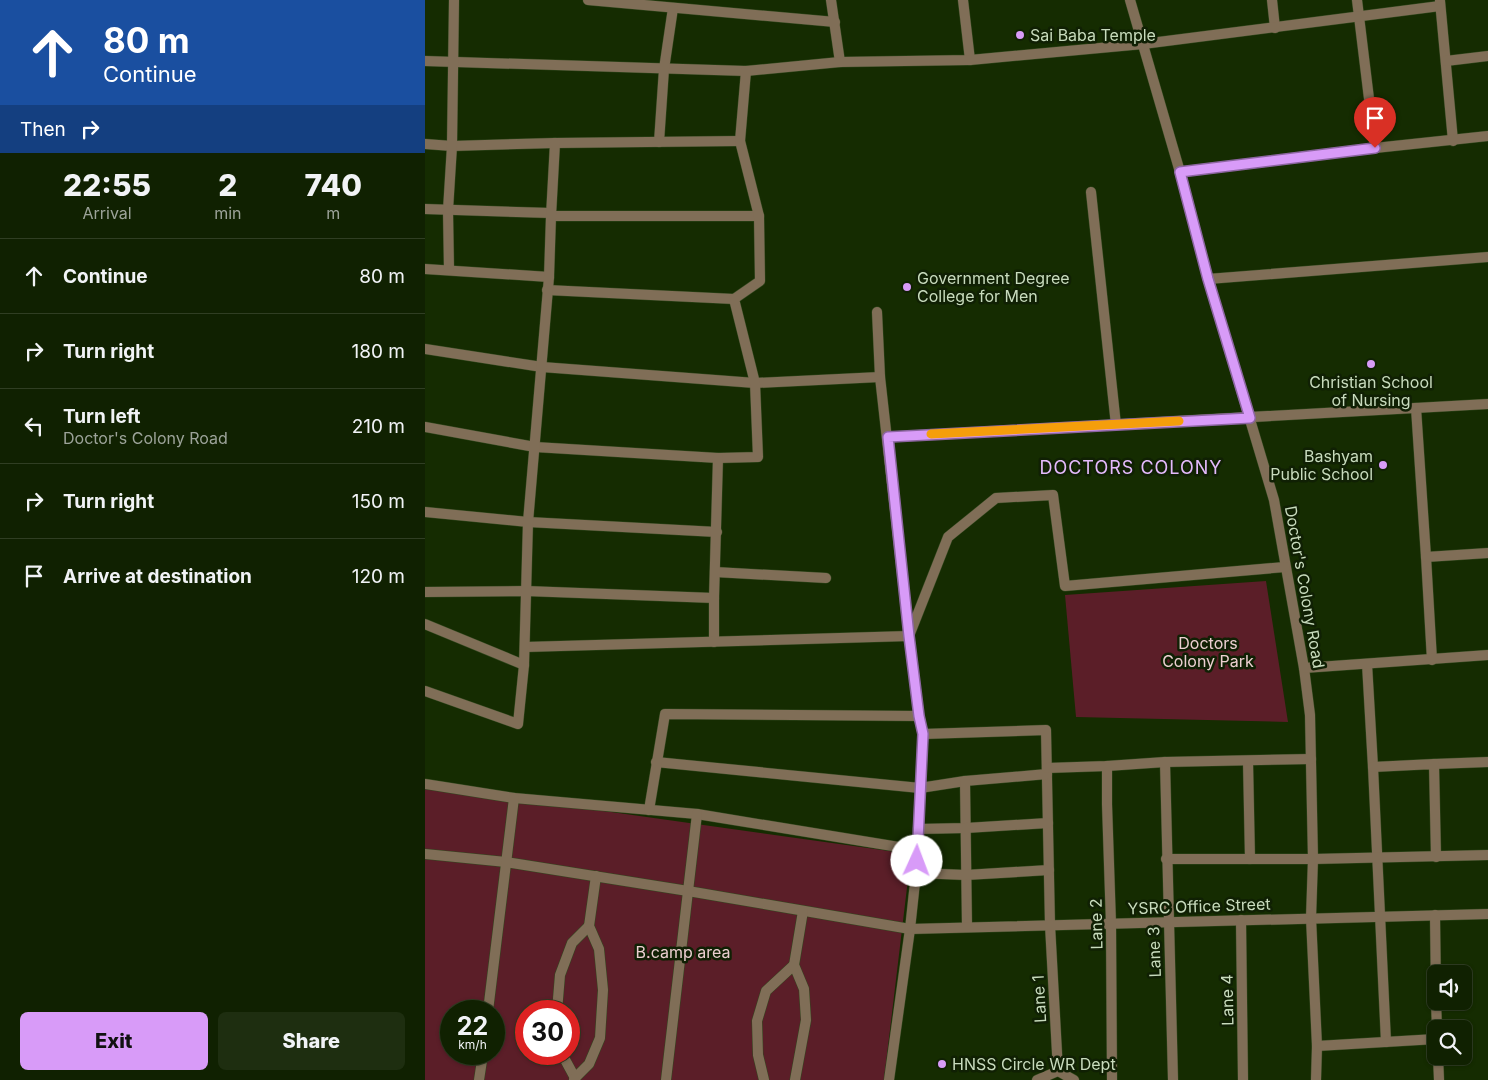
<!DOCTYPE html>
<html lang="en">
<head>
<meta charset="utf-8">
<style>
	:root { --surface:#102101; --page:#1e2e10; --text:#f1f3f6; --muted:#9ca399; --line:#303e23; --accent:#d89bf8 }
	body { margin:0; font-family:Inter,sans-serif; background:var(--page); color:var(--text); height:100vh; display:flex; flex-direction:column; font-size:19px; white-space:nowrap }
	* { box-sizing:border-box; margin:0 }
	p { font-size:16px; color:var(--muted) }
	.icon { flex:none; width:28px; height:28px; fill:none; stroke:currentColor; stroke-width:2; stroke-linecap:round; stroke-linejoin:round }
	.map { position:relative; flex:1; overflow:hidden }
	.panel { display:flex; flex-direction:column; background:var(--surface); width:425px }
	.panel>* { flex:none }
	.hud { background:#1a4fa0; color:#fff; overflow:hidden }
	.tools { position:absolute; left:1002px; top:965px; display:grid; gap:10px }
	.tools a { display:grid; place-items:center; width:45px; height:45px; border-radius:8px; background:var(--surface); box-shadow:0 1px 4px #0004,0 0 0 1px var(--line); font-size:25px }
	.speed { position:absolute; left:15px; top:1000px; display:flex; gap:10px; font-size:25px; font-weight:700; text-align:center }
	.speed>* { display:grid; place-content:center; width:65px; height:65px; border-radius:50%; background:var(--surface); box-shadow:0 1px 4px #0004,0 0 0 1px var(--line); line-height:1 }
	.speed small { font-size:12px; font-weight:400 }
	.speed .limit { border:8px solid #d22; background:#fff; color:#111 }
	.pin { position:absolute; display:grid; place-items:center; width:42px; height:42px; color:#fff; margin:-51px -21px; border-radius:50% 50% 50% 0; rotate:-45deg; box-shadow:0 0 5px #0007 }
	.pin .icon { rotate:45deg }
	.me { position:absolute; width:55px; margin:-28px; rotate:2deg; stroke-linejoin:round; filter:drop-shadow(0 0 4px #0008) }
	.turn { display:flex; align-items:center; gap:18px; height:105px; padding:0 20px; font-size:22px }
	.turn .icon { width:65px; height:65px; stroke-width:2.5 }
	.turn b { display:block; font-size:35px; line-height:42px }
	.then { display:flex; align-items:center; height:48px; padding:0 20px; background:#0003; gap:10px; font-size:19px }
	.eta { display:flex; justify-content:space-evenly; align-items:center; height:85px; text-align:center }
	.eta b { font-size:30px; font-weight:800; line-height:35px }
	.cta { display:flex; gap:10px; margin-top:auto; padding:10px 20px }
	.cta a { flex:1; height:58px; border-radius:8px; background:var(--accent); color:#111; font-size:20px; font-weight:800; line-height:58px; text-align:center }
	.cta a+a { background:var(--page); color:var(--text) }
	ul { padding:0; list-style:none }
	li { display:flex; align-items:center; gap:15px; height:75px; padding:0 20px; border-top:1px solid var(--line) }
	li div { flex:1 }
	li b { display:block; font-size:19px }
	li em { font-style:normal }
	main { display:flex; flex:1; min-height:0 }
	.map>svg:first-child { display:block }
	.green { fill:#5b1e28; fill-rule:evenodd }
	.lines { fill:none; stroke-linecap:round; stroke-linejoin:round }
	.minor-casing { stroke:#32481f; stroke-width:11 }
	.minor { stroke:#806e57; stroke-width:10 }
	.route-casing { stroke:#8c65a1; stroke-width:12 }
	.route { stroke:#d89bf8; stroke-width:9 }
	.slow { stroke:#f59e0b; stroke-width:9 }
	.poi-dot { fill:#d89bf8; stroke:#102004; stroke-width:2 }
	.labels { text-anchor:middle; stroke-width:5; stroke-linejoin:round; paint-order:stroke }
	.poi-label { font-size:16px; fill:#c8dbbd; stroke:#102004; text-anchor:start }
	.street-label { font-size:16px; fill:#c8dbbd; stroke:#102004 }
	.park-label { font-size:16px; fill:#edcfd1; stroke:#102004 }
	.neighbourhood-label { font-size:18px; letter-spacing:1px; fill:#e4bafc; stroke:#102004 }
</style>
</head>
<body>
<main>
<section class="panel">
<div class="hud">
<div class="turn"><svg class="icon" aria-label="ahead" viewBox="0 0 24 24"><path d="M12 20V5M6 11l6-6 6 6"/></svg><div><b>80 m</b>Continue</div></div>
<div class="then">Then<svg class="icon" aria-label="right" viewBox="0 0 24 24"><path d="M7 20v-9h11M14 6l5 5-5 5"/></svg></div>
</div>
<div class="eta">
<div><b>22:55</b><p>Arrival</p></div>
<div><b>2</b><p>min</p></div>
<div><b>740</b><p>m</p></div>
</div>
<ul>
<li><svg class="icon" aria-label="ahead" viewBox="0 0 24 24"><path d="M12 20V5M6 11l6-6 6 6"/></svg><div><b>Continue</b></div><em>80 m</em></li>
<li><svg class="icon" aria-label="right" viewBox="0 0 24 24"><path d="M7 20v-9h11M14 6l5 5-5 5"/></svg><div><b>Turn right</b></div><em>180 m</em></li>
<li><svg class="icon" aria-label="left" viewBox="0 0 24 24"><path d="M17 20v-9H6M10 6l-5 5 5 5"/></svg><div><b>Turn left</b><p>Doctor's Colony Road</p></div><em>210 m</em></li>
<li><svg class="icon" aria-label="right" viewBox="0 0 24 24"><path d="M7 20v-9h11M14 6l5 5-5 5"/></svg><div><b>Turn right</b></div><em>150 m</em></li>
<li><svg class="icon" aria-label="arrive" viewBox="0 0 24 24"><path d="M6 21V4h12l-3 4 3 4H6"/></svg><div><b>Arrive at destination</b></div><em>120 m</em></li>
</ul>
<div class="cta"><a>Exit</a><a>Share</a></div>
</section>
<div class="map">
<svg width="1063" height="1080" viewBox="0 0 1063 1080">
	<rect width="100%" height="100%" fill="#152c01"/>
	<g class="green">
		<polygon points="841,581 863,722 651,717 640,595"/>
		<path d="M0,786l486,68 -27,226h-459zM26,1011h43v43h-43zM101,1011h43v43h-43z"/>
	</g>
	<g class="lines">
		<g class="minor-casing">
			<g id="minor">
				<polyline points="163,0 410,22"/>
				<polyline points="406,0 415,62"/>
				<polyline points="538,0 545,60"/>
				<polyline points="705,0 755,172 783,279 849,500 879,668 885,715 888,859 886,918 892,1046 891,1080"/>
				<polyline points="847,0 850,28"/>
				<polyline points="932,0 950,148"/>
				<polyline points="1015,1 1028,141"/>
				<polyline points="0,61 321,71 415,62 545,60 718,44 1015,6"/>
				<polyline points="1021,61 1063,56"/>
				<polyline points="234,142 239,69 248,8"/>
				<polyline points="0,144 27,146 130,143 315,141"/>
				<polyline points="755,172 950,148 1063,136"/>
				<polyline points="666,192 691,425"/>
				<polyline points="0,209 126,213"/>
				<polyline points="126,216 334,216"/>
				<polyline points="0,269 124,277"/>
				<polyline points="24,270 23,210 27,146 29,0"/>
				<polyline points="783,279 1063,257"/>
				<polyline points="122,290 309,299"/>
				<polyline points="452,312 455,377 484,636 494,716 498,734 491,873 485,929 464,1080"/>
				<polyline points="0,349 117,367 330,383 455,377"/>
				<polyline points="991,408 1001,557 1007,660"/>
				<polyline points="0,427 110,447 293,458 333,457 330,383 309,299 335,281 334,216 315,141 321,71"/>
				<polyline points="463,437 1063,404"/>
				<polyline points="0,512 103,522 292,532"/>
				<polyline points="1001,557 1063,553"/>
				<polyline points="290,572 401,578"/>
				<polyline points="0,592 101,591 289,598"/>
				<polyline points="0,624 99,665"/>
				<polyline points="289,642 289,598 293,458"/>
				<polyline points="100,647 484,636 523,537 571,498 628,495 640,586 860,567"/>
				<polyline points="942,664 948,767 961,1042"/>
				<polyline points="879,668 1063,655"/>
				<polyline points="0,691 93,724 99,665 103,522 124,277 126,216 130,143"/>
				<polyline points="498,734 621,730 625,925 633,1071"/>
				<polyline points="823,761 825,859"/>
				<polyline points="231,762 495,788 540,781 622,774"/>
				<polyline points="740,762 748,1080"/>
				<polyline points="1009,764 1063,762"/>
				<polyline points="682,766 682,804 686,924 687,1080"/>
				<polyline points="948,767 1009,764 1011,857"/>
				<polyline points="622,768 682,766 740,762 886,759"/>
				<polyline points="540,781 542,927"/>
				<polyline points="0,784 89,798 272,814 492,850"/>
				<polyline points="224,810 240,714 494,716"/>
				<polyline points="493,829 541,828 623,823"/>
				<polyline points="0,854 81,862 263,891 485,929 1063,914"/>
				<polyline points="741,859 888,859 1063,855"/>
				<polyline points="491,873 541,875 624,870"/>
				<polyline points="1010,915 1011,993"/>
				<polyline points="816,920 818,1080"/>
				<polyline points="1011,1001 1012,1029"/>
				<polyline points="63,1011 89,798"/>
				<polyline points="132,1011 135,975 147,943 164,926"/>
				<polyline points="892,1046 1011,1039"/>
				<polyline points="137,1054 150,1078"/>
				<polyline points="1013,1056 1014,1080"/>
				<polyline points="633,1071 649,1080"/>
				<polyline points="54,1080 58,1054"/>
				<polyline points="149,1080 150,1078 164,1064 175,1038 178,990 174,949 164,926 171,876"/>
				<polyline points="241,1080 272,814"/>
				<polyline points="339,1080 333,1055 332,1021 341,991 369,965"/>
				<polyline points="370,1080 381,1020 379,989 369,965 378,911"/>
				<polyline points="612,1080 633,1071"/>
			</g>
		</g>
		<use href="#minor" class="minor"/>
	</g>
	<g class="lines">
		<g class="route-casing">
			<polyline id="route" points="492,861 498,734 494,716 484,636 463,437 825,418 783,279 755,172 950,148"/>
		</g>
		<use href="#route" class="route"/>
		<polyline class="slow" points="506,434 754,421"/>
	</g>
	<g class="poi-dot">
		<circle cx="595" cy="35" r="5"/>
		<circle cx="482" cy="287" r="5"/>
		<circle cx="946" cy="364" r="5"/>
		<circle cx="958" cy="465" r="5"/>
		<circle cx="517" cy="1064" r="5"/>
	</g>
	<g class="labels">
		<g class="poi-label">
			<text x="605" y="41">Sai Baba Temple</text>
			<text x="492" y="284">Government Degree<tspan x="492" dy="18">College for Men</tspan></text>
			<text x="946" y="388" text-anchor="middle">Christian School<tspan x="946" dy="18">of Nursing</tspan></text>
			<text x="948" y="462" text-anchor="end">Bashyam<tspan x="948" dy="18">Public School</tspan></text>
			<text x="527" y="1070">HNSS Circle WR Dept</text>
		</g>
		<g class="street-label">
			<text transform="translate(880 587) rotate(80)" y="6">Doctor's Colony Road</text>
			<text transform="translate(774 906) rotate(-2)" y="6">YSRC Office Street</text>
			<text transform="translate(671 924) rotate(-91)" y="6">Lane 2</text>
			<text transform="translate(729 952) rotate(-92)" y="6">Lane 3</text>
			<text transform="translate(614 999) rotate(-93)" y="6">Lane 1</text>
			<text transform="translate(802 1000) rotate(-91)" y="6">Lane 4</text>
		</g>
		<g class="park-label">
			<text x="783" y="649">Doctors<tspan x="783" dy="18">Colony Park</tspan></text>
			<text x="258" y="958">B.camp area</text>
		</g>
		<g class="neighbourhood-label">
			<text x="706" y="474">DOCTORS COLONY</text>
		</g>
	</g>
</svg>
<div class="tools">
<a><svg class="icon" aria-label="sound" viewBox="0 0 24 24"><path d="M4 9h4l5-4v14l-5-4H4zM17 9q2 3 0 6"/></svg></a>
<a><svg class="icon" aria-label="search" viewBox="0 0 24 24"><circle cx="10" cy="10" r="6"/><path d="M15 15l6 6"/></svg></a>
</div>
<div class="speed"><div>22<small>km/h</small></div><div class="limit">30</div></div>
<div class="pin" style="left:950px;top:148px;background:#d93025"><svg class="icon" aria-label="arrive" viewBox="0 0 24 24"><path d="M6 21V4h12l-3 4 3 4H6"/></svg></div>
<svg class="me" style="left:492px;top:861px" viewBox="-20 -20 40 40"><circle r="19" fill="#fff"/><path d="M0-13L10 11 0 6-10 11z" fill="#d89bf8"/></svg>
</div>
</main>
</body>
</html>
